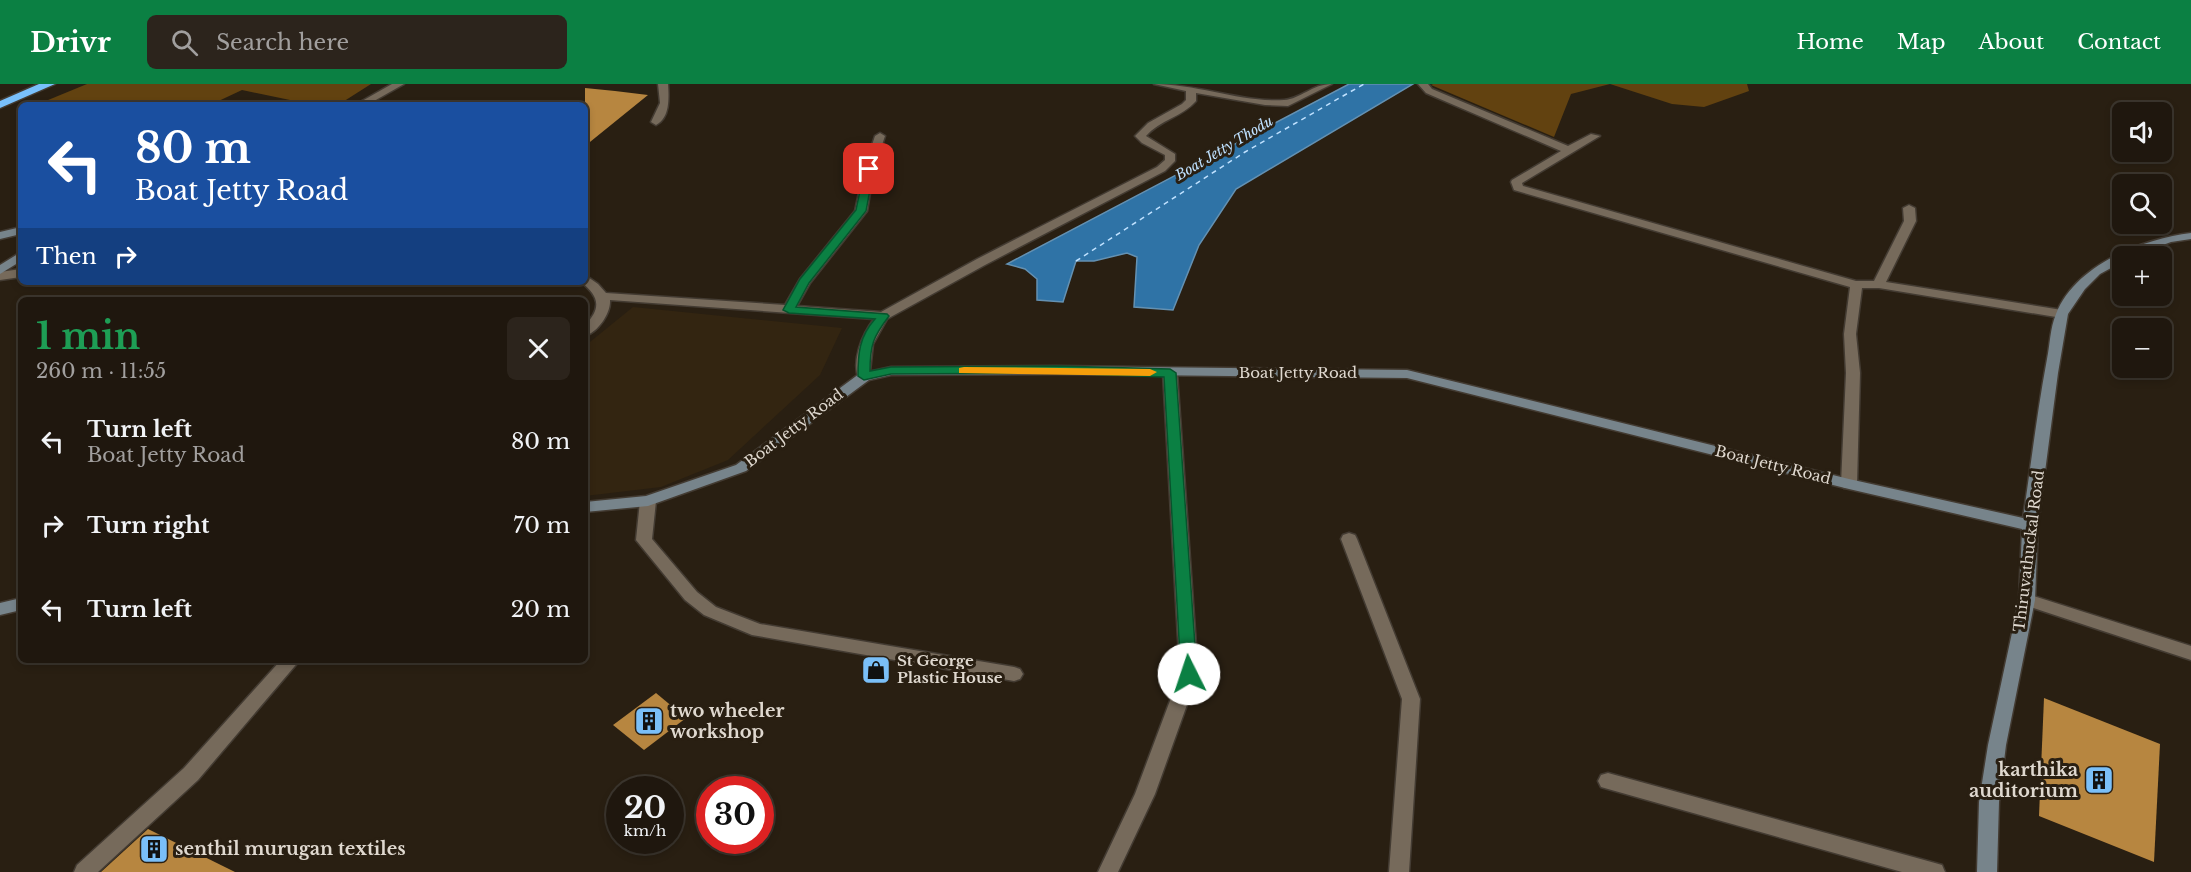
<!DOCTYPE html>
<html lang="en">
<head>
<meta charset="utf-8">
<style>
	:root { --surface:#1f170e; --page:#2c241c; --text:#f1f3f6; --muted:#a19f9e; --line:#3c362e; --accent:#0b8043 }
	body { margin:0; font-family:"Libre Baskerville",serif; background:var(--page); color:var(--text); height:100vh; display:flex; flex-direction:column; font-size:22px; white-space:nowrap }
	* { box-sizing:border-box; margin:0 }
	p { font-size:20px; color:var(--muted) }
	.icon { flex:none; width:33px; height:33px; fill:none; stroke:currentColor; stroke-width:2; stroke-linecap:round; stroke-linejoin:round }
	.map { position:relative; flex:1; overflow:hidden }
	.panel { position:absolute; left:18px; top:213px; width:570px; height:366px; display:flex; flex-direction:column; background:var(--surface); border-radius:9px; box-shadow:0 3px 9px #0003,0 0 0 2px var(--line) }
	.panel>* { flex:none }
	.guide { position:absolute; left:18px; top:18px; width:570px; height:183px; border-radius:9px; box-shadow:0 3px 9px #0003,0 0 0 2px var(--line); background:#1a4fa0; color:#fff; overflow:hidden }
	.buttons { position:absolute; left:2112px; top:18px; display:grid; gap:12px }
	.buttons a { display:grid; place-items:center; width:60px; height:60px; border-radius:9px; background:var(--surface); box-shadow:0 3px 9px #0003,0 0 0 2px var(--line); font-size:30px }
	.speed { position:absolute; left:606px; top:692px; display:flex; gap:12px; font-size:30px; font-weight:700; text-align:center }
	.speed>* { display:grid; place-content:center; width:78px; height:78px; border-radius:50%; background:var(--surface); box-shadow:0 3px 9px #0003,0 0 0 2px var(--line); line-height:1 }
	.speed small { font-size:15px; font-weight:400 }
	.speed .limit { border:9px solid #d22; background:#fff; color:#111 }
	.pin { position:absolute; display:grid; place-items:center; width:51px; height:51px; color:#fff; margin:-26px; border-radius:12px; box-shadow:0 3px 9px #0006 }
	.me { position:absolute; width:66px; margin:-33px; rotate:356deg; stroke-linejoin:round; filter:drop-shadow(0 0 4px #0008) }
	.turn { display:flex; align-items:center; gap:21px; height:126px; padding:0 18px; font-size:27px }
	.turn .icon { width:78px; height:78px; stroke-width:2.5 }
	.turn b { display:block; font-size:42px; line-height:51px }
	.then { display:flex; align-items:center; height:57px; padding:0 18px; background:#0003; gap:12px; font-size:22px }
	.round { display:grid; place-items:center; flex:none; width:63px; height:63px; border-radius:9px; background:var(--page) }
	.head { display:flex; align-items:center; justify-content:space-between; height:102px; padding:0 18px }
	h1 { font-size:36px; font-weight:800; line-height:45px; color:#1e9e55 }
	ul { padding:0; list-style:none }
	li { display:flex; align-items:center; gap:18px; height:84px; padding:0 18px }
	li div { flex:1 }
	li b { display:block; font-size:22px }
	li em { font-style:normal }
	header { display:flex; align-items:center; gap:36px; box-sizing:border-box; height:84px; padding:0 30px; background:var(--accent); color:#fff }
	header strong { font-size:28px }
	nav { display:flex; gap:33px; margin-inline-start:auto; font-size:21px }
	.search { width:420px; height:54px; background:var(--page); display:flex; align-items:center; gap:15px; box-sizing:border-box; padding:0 21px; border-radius:9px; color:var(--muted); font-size:22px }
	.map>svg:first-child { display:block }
	.built { fill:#332511 }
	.green { fill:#624210 }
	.water { fill:#2f73a6; stroke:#6491b2; stroke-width:1.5 }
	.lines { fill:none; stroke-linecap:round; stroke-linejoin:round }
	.ferry { stroke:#bfe1ff; stroke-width:1.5; stroke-dasharray:5 4.5; stroke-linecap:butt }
	.building { fill:#b78640 }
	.street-casing { stroke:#433b32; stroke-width:3 }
	.secondary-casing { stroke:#433b32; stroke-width:3 }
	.highway-casing { stroke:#433b32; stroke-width:3 }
	.street { fill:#766a5b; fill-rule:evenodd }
	.secondary { fill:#77848b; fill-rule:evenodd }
	.highway { fill:#79c0fb; fill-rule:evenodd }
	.route { fill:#0b8043; stroke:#07532c; stroke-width:1.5 }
	.slow { fill:#f59e0b }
	.labels { text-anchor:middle; stroke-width:6; stroke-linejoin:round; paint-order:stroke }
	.far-water-label { font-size:14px; font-style:italic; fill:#bfe1ff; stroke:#291f12 }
	.street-label { font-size:15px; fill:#dfd8cf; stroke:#291f12 }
	.poi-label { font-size:15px; font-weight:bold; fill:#dfd8cf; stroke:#291f12; text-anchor:start }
	.near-poi-label { font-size:18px; font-weight:bold; fill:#dfd8cf; stroke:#291f12; text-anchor:start }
</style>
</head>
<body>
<header>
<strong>Drivr</strong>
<div class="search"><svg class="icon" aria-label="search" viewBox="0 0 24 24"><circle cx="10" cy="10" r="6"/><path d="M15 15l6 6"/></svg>Search here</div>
<nav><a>Home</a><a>Map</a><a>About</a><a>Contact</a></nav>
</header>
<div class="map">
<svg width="2191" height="788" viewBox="0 0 2191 788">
	<rect width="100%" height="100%" fill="#291f12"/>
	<polygon class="built" points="633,223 842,244 820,291 728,376 661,403 585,412 585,262"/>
	<g class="green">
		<polygon points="87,0 371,0 338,21 314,21 242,6 210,21 36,21"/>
		<polygon points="1433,0 1747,0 1749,7 1704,23 1672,20 1610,0 1571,10 1554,53 1431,1"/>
	</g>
	<polygon class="water" points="1349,0 1413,0 1236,105 1199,161 1173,226 1134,223 1137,173 1127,169 1094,177 1076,177 1063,218 1037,216 1037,195 1025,185 1007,180"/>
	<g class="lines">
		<polyline class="ferry" points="1076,177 1245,68 1364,0"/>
	</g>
	<g class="building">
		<polygon points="585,4 615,7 648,11 585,62"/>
		<polygon points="656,609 686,634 644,666 613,641"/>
		<polygon points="2044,614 2160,660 2154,778 2039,732"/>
		<polygon points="148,745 235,788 101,788"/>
	</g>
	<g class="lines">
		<g class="street-casing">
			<g id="street">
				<polygon points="392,0 404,0 367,21 355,21"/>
				<path d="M658,0h10c1,14 2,34 -12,41l-5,-3 9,-19z"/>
				<path d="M1154,0c43,0 90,19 130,16 17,-1 28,-16 48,-16l-44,22 -23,-1 -69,-12v8c-14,16 -36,19 -50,35l29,18v7l-10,10 -180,94 -98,54 -14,25 -4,36h-10c-8,-19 3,-45 15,-61l-264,-19c1,13 -12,32 -25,36v-11c17,-17 14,-29 -4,-43h4v-7l13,9 8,9 179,12 15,-26 55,-68 9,-42 11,-33 5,-3 5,3 -11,33 -7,42 -57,72 -13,23 84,6 96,-53 180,-92 8,-7v-5l-23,-12 -7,-7 13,-13 34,-19 4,-4v-9z"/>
				<polygon points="1418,0 1428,0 1432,5 1568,62 1591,50 1600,52 1522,99 1523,102 1856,197 1874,197 1904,137 1903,124 1909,121 1915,124 1916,137 1886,198 2062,226 2068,230 2062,234 1879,204 1862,204 1856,250 1860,289 1857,400 1854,404 1844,404 1841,400 1846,289 1844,250 1850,203 1514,106 1511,98 1512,96 1561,67 1426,9"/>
				<polygon points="21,185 21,193 0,196 0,188"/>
				<polygon points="1170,285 1177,289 1198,590 1155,710 1118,788 1098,788 1135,710 1180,590 1163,289"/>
				<polygon points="648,412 656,417 652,455 697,508 716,523 760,540 1014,583 1020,585 1023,590 1020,595 1014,597 752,551 704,531 685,516 636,456 640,417"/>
				<polygon points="1349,449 1355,451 1357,455 1420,615 1409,788 1389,788 1402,615 1341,455 1343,451"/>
				<polygon points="2027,510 2191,562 2191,576 2021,520 2019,516 2021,512"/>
				<polygon points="281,576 300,576 198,696 98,788 74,788 77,781 184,684"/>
				<polygon points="1608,689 1935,779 1942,781 1945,788 1902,788 1608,705 1601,703 1598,697 1601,691"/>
			</g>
		</g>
		<g class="secondary-casing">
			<g id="secondary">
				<polygon points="21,143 21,150 0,155 0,148"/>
				<path d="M2191,149v6l-20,3 -38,14h-11v6l-22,12 -15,15 -17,25 -10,59 -20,152 -3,75 -29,145 -7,57 -2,70h-20l2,-70 9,-57 31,-145 3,-71 -173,-40 -442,-111 -351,-4 -165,1 -22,5 -123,91 -98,35 -63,6v-10l61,-6 90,-31 123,-91 32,-7 165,-1 351,4 442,109 174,39c8,-53 14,-106 24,-159 3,-14 3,-31 9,-45 19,-49 86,-75 135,-81z"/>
				<polygon points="21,168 21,177 0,190 0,181"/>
				<polygon points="21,514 21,526 0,531 0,519"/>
			</g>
		</g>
		<g class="highway-casing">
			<polygon id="highway" points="39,0 55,0 0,24 0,17"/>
		</g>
		<use href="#street" class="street"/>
		<use href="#secondary" class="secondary"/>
		<use href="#highway" class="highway"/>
	</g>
	<path class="route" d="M865,83l9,2 -8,42 -57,72 -13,24 91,7 2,2c-16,21 -19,29 -19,55l21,-4 165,-1 114,3 6,4 21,301 -3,5 -5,2 -6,-2 -2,-5 -17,-297 -108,-4 -165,1 -27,6 -6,-4c0,-22 1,-39 17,-57l-86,-6 -6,-3 17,-31 56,-69z"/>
	<polygon class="slow" points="964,283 1150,285 1157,288 1150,292 959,289 959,284"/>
	<defs>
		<g id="shop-square" transform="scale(1.5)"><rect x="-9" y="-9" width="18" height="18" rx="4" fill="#7abff8" stroke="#291f12"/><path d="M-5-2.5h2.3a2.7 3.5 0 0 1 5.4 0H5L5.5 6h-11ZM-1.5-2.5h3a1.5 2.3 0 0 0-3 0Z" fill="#111"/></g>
		<g id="building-square" transform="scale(1.5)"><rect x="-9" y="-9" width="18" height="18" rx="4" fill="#7abff8" stroke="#291f12"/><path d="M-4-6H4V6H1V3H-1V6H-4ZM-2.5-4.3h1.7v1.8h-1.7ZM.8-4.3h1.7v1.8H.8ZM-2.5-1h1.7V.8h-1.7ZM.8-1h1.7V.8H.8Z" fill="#111"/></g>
	</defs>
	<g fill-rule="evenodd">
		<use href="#shop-square" x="876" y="586"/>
		<use href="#building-square" x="649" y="637"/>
		<use href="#building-square" x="2099" y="696"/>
		<use href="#building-square" x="154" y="765"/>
	</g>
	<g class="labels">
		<g class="far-water-label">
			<text transform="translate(1224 64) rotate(-31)" y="5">Boat Jetty Thodu</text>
		</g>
		<g class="street-label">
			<text x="1298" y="294">Boat Jetty Road</text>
			<text transform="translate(794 344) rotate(-37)" y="5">Boat Jetty Road</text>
			<text transform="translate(1773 381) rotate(14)" y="5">Boat Jetty Road</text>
			<text transform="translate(2029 467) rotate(-83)" y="5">Thiruvathuckal Road</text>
		</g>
		<g class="poi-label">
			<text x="897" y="582">St George<tspan x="897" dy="17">Plastic House</tspan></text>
		</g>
		<g class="near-poi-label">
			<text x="670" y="633">two wheeler<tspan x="670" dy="21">workshop</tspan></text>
			<text x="2078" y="692" text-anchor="end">karthika<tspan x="2078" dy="21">auditorium</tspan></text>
			<text x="175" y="771">senthil murugan textiles</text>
		</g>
	</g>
</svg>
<div class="buttons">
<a><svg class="icon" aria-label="sound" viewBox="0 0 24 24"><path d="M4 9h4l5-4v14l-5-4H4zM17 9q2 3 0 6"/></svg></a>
<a><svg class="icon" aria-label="search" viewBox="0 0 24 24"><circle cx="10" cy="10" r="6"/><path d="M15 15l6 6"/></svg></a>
<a>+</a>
<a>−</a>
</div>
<div class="speed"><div>20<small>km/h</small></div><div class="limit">30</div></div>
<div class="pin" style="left:869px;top:85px;background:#d93025"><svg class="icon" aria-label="arrive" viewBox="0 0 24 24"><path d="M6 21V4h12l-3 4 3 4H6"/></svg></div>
<svg class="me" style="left:1189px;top:590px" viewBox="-20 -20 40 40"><circle r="19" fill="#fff"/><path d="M0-13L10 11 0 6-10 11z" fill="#0b8043"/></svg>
<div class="guide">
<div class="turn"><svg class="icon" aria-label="left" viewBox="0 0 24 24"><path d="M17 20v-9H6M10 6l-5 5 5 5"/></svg><div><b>80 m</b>Boat Jetty Road</div></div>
<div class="then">Then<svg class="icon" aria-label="right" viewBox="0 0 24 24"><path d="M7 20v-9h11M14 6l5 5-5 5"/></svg></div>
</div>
<section class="panel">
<div class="head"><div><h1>1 min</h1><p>260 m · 11:55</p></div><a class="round"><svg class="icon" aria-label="close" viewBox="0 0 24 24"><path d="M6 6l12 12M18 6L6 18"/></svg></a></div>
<ul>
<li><svg class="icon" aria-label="left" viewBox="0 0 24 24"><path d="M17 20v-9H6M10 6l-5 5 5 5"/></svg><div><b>Turn left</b><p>Boat Jetty Road</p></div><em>80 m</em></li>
<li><svg class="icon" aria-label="right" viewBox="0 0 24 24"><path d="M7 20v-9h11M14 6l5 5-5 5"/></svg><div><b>Turn right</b></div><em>70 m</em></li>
<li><svg class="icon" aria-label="left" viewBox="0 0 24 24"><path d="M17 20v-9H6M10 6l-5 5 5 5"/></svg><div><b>Turn left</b></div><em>20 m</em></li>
</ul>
</section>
</div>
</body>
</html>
